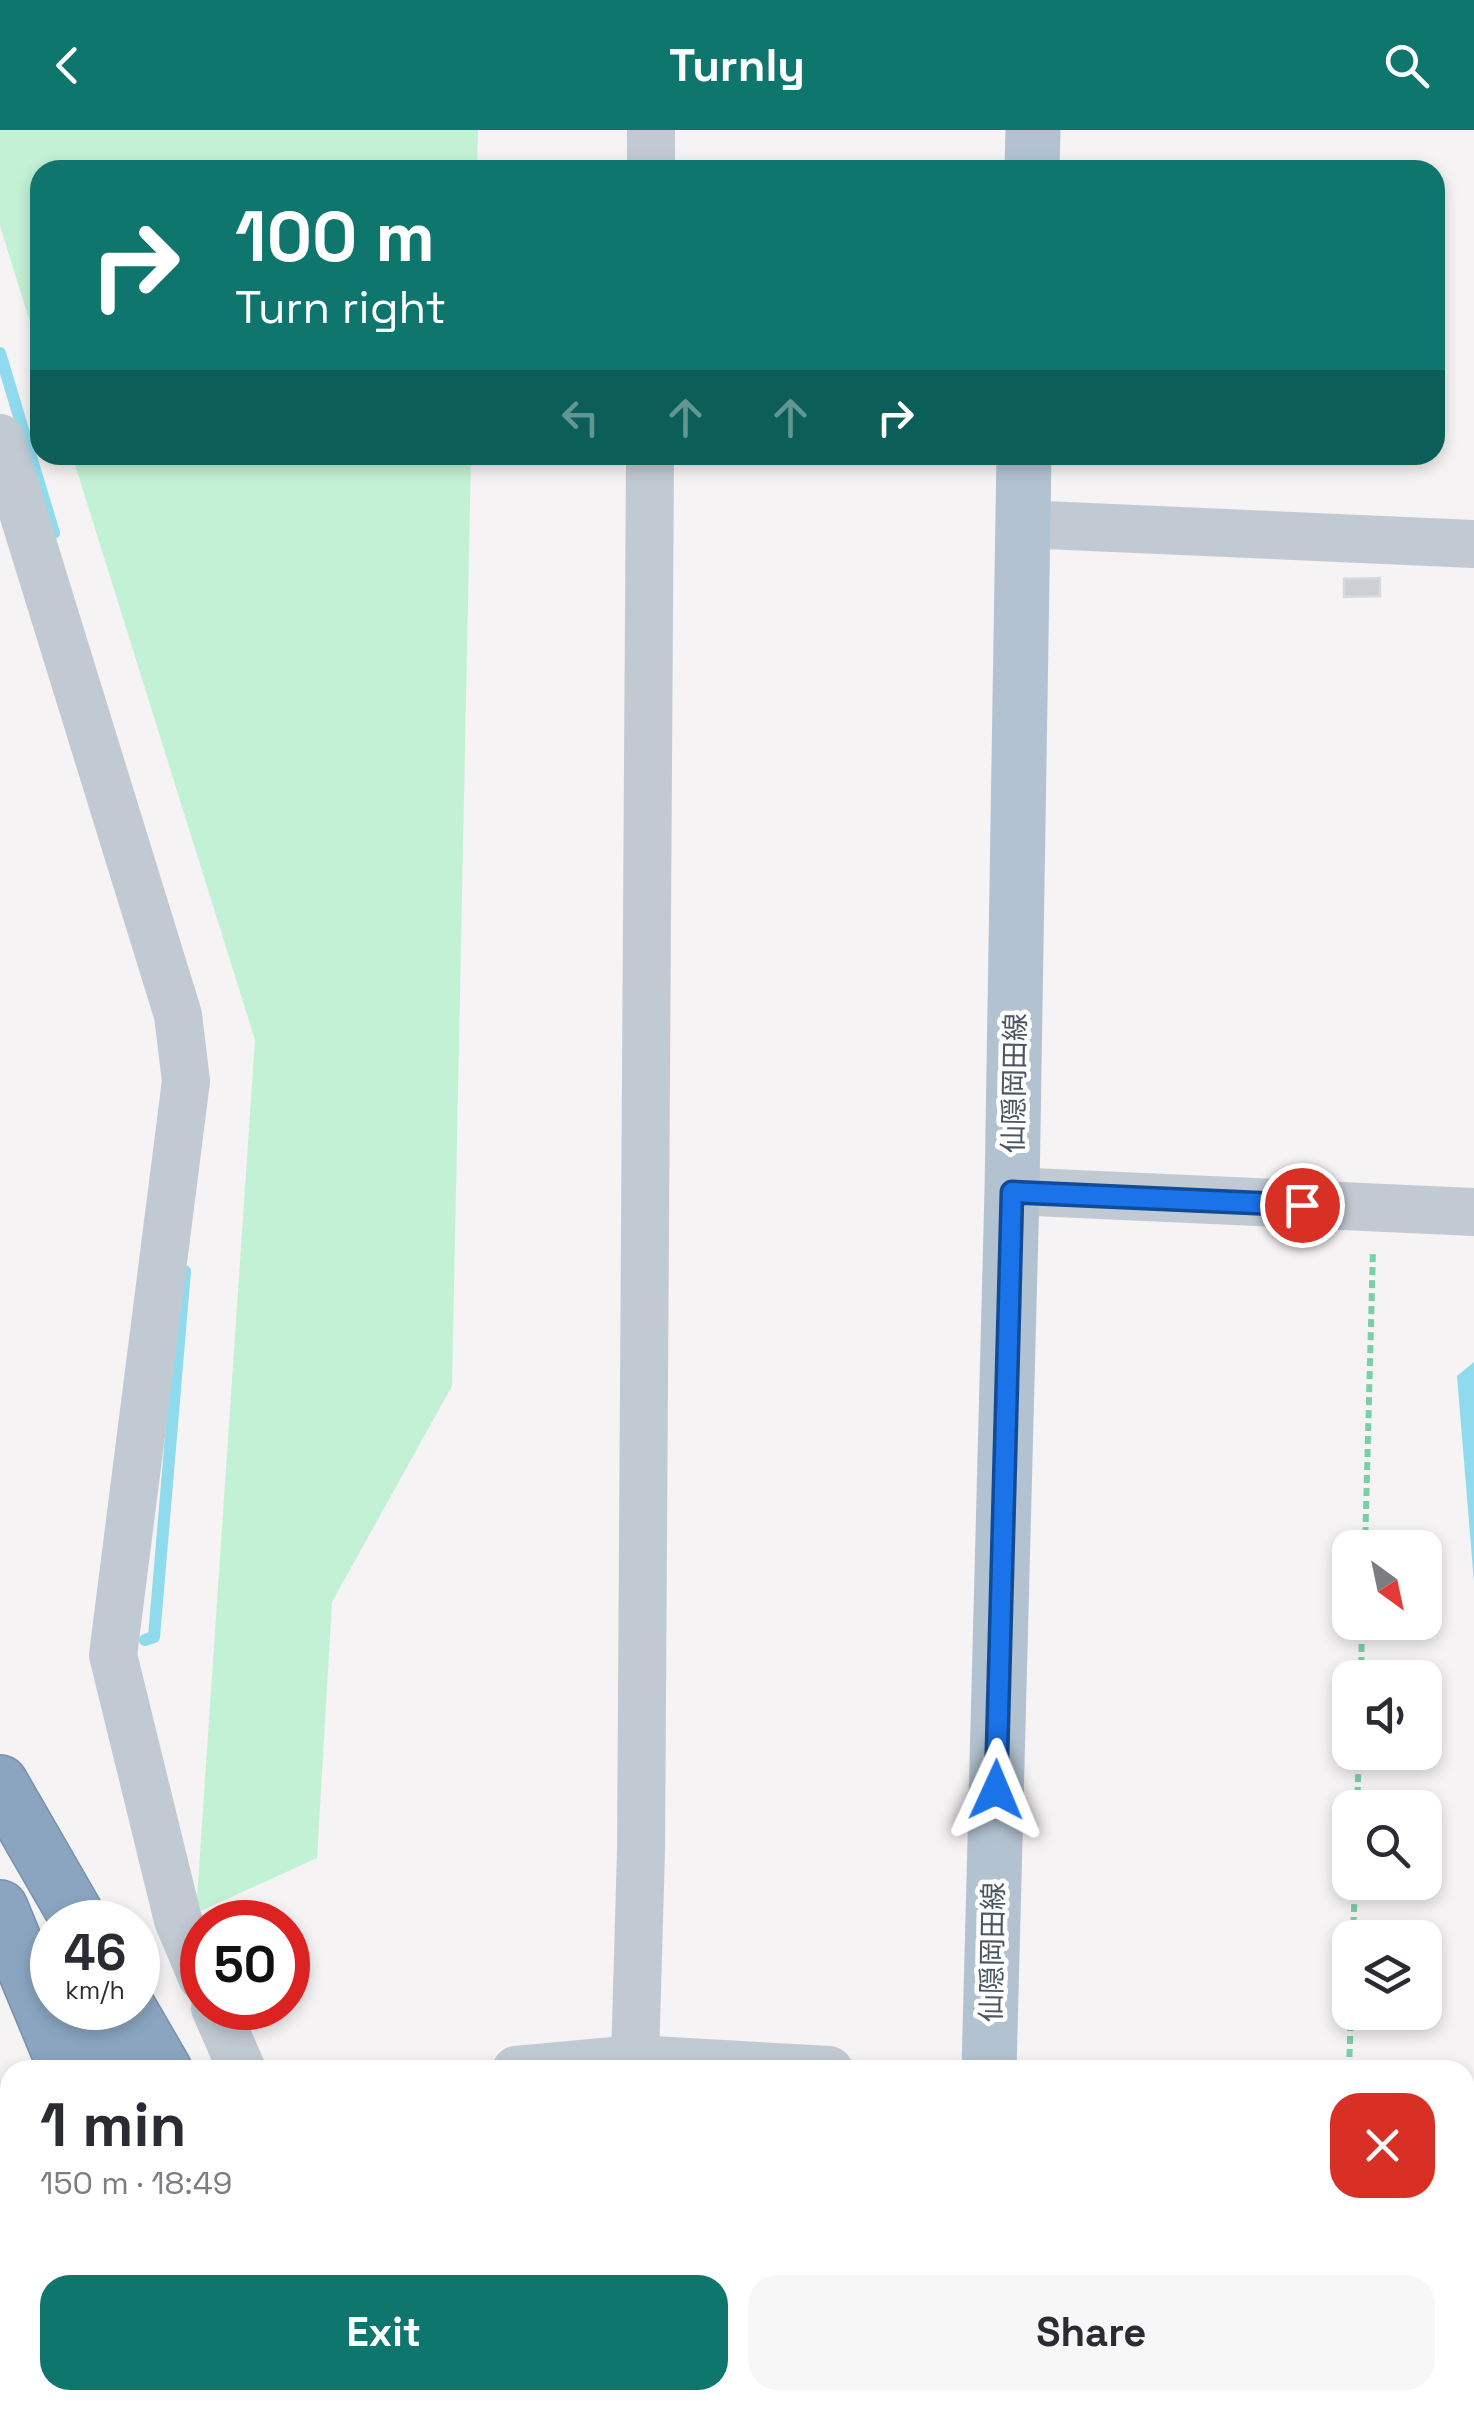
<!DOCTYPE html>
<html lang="en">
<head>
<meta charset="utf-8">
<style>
	:root { --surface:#fff; --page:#f7f7f7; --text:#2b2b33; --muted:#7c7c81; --accent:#0f766e }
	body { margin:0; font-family:"Space Grotesk","Noto Sans JP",sans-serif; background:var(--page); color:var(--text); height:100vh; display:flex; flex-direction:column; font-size:38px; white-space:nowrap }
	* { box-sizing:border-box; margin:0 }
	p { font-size:32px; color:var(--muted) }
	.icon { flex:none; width:55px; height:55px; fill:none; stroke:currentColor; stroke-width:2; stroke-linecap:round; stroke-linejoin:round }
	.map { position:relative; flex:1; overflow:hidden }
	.sheet { position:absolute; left:0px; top:1930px; width:1475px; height:350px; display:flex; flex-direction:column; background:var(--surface); border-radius:30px 30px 0 0; box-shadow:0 5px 15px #0003 }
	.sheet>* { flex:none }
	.hud { position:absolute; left:30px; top:30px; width:1415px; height:305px; border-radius:30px; box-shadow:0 5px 15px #0003; background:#0f766e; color:#fff; overflow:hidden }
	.needle { width:65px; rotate:147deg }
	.fabs { position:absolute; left:1332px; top:1400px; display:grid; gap:20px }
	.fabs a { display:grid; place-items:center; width:110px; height:110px; border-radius:20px; background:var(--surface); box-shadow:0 5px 15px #0003; font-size:50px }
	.speed { position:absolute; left:30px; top:1770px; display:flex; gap:20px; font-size:50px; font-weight:700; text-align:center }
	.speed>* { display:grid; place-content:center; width:130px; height:130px; border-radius:50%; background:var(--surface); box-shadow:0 5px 15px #0003; line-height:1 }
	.speed small { font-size:25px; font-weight:400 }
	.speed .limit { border:15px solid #d22; background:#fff; color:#111 }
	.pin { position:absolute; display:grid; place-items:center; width:85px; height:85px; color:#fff; margin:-42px; border:5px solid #fff; border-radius:50%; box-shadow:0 2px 10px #0007 }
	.me { position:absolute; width:110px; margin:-55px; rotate:1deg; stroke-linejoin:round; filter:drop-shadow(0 0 8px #0008) }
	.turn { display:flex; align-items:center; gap:35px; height:210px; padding:0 40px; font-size:45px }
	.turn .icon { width:130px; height:130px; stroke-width:2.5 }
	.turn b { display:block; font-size:70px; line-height:85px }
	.lanes { display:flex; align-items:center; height:95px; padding:0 40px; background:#0003; justify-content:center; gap:50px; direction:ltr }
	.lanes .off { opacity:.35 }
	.round { display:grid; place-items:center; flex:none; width:105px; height:105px; border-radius:30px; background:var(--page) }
	.headline { display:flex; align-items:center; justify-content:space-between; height:170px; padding:0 40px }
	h1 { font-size:60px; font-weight:700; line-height:75px }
	.cta { display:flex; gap:20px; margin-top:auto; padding:20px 40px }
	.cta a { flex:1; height:115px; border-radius:30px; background:var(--accent); color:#fff; font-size:40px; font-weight:700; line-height:115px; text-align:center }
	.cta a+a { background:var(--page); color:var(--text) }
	header { display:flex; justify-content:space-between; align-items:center; height:130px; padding:0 40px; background:var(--accent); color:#fff; font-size:45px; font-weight:700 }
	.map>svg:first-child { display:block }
	.green { fill:#c3f1d5 }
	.water { fill:#90daee }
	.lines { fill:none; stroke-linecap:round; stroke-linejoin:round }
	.stream { stroke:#90daee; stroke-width:12 }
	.building { fill:#cdcfd5; stroke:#d7d9de; stroke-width:2.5 }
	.highway-casing { stroke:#7690ad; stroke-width:58 }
	.path { stroke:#7ad0a6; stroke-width:6; stroke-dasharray:8 5; stroke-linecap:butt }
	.minor { stroke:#c1cad2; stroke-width:48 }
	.major { stroke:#b3c2d1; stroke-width:55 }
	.highway { stroke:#8ba5c1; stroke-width:55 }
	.route-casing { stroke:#114b97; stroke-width:25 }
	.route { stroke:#1a73e8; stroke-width:18 }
	.labels { text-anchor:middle; stroke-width:9; stroke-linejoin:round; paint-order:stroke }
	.street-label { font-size:28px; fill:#4a5661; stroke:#fff }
</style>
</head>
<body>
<header><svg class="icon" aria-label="back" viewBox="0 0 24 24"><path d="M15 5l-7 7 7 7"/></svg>Turnly<svg class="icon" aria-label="search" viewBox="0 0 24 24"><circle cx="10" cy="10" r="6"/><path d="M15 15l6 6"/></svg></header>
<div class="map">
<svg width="1474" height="2280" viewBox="0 0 1474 2280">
	<rect width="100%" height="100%" fill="#f5f3f3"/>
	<g class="green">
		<polygon points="0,0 478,0 477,40 40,40 40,224 0,96"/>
		<polygon points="72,325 471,325 452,1256 332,1472 317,1728 196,1783 255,910"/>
	</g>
	<polygon class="water" points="1474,1232 1474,1452 1457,1246"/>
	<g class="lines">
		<g class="stream">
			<polyline points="0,223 54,403"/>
			<polyline points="145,1510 154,1507 185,1141"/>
			<polyline points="0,2157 10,2175"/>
			<polyline points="62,2270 68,2280"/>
		</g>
	</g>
	<polygon class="building" points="1380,448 1380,466 1344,467 1344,449"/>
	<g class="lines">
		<g class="highway-casing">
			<g id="highway">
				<polyline points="0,1653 80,1792"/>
				<polyline points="0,1778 67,1940"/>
				<polyline points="85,1878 112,1940"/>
				<polyline points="128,1878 164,1940"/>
				<polyline points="247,2270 253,2280"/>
				<polyline points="289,2270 295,2280"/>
				<polyline points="352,2270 358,2280"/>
			</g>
		</g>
		<g class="path">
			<polyline points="1365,1418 1373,1120"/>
			<polyline points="1361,1548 1362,1492"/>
			<polyline points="1357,1678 1359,1622"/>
			<polyline points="1353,1808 1355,1752"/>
			<polyline points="1349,1940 1351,1882"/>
			<polyline points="1351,2280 1351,2270"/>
		</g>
		<g class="minor">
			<polyline points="651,40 651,0"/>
			<polyline points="0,308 178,885 186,951 113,1525 178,1790 202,1847"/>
			<polyline points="1022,394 1474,414"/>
			<polyline points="1012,1061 1474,1082"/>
			<polyline points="215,1878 242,1940"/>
			<polyline points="635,1929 641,1721 650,325"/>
			<polyline points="516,1940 635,1929 829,1940"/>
			<polyline points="0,2093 10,2088"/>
			<polyline points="0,2239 10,2260"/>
			<polyline points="439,2270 447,2280"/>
			<polyline points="549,2270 553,2280"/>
		</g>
		<g class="major">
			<polyline points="1032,40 1033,0"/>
			<polyline points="989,1940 1012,1061 1024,325"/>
			<polyline points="977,2280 977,2270"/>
		</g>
		<use href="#highway" class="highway"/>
	</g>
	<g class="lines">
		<g class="route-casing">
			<polyline id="route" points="996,1660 1012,1062 1302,1075"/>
		</g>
		<use href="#route" class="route"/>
	</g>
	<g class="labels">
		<g class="street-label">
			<text transform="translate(1014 953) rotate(-89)" y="10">仙隠岡田線</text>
			<text transform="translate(992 1822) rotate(-89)" y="10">仙隠岡田線</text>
		</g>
	</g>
</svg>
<div class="fabs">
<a><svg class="needle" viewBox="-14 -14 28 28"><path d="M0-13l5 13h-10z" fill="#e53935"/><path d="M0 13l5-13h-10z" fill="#7c7c81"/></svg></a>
<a><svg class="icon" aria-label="sound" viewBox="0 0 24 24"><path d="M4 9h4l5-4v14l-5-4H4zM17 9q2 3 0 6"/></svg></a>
<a><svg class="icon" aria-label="search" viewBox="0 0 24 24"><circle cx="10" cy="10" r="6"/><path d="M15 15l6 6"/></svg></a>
<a><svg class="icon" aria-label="layers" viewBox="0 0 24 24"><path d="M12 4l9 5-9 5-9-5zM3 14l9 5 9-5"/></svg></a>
</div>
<div class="speed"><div>46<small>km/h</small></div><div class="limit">50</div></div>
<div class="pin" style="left:1302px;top:1075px;background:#d93025"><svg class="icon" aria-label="arrive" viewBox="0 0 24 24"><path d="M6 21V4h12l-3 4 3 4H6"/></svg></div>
<svg class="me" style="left:996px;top:1660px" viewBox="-20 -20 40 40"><path d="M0-17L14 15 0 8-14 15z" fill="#1a73e8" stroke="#fff" stroke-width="4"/></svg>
<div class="hud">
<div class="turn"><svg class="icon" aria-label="right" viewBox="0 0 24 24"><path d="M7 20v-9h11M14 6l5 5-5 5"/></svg><div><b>100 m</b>Turn right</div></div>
<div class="lanes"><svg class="icon off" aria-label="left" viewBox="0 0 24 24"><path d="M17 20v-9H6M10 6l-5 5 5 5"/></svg><svg class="icon off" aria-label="ahead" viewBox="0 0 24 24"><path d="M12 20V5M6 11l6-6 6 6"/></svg><svg class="icon off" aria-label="ahead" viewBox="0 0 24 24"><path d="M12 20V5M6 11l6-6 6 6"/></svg><svg class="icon" aria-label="right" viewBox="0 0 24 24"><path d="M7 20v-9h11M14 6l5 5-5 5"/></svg></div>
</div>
<section class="sheet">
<div class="headline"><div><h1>1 min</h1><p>150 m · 18:49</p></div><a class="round" style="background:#d93025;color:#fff"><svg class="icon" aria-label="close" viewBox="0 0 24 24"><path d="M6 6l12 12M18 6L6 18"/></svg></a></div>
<div class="cta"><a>Exit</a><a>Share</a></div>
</section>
</div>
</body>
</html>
